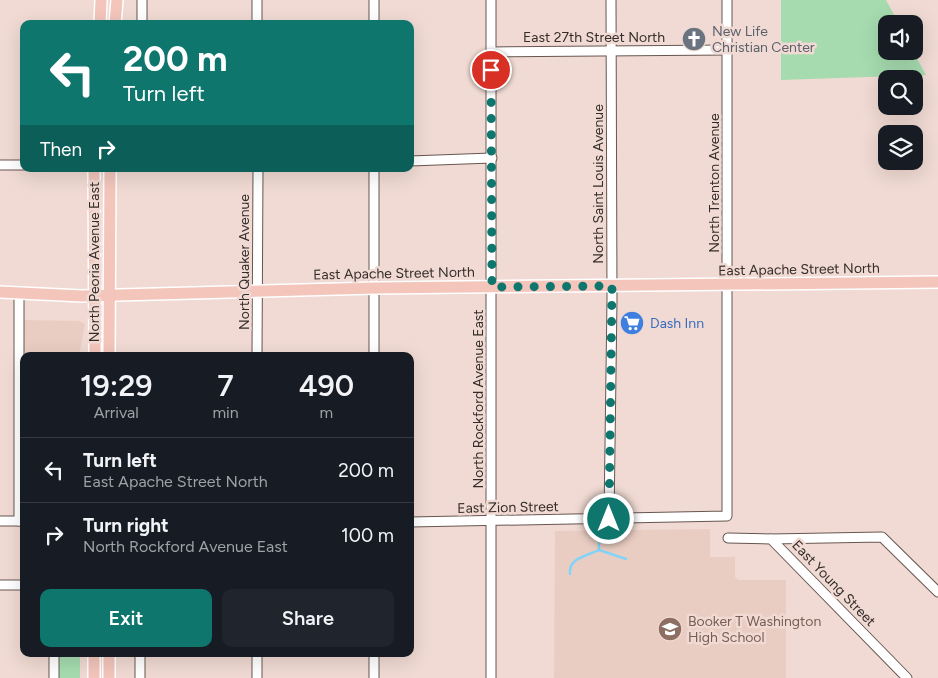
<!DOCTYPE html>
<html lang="en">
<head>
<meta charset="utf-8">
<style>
	:root { --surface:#171b24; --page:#20242c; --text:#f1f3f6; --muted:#9ea1a6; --line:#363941; --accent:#0f766e }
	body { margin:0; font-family:Figtree,sans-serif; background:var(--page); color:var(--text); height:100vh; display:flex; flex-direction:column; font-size:19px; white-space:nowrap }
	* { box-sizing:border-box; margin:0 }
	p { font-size:16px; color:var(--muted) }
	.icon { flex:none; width:28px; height:28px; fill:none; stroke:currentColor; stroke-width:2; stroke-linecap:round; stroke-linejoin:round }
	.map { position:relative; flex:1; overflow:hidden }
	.drawer { position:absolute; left:20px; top:352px; width:394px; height:305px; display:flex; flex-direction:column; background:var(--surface); border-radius:10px; box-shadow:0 5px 20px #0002 }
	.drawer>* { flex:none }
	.hud { position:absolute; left:20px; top:20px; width:394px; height:152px; border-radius:10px; box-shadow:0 5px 20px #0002; background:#0f766e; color:#fff; overflow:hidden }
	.buttons { position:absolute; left:878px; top:15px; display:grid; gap:10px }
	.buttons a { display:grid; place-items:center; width:45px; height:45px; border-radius:10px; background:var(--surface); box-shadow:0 5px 20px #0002; font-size:25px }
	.pin { position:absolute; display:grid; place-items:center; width:42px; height:42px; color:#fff; margin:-21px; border:2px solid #fff; border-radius:50%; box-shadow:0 1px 5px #0007 }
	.me { position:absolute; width:55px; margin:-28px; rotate:0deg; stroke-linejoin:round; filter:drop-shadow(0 0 4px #0008) }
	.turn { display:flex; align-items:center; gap:18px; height:105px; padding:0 20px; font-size:22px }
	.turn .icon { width:65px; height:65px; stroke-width:2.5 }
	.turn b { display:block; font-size:35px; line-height:42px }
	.then { display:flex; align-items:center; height:48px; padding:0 20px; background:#0003; gap:10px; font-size:19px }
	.eta { display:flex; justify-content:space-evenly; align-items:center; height:85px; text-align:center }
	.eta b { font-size:30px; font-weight:600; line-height:35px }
	.action { display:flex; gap:10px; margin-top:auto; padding:10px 20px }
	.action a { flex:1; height:58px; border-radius:10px; background:var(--accent); color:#fff; font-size:20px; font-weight:600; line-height:58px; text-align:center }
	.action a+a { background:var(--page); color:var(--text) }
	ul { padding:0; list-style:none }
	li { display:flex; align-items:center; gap:15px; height:65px; padding:0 20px; border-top:1px solid var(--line) }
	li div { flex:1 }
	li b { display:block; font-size:19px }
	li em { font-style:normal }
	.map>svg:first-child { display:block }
	.built { fill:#e9cdc2 }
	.green { fill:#a6dbaf }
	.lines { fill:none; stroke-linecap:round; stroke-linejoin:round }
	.stream { stroke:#84d3f9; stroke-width:2.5 }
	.minor-casing { stroke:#67564f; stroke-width:11 }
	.major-casing { stroke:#fff; stroke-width:14 }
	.minor { stroke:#fff; stroke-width:9 }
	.major { stroke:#f3c5bb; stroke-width:11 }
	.route { stroke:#0f766e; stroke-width:9; stroke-dasharray:0 16.2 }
	.labels { text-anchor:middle; stroke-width:5; stroke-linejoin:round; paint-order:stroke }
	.worship-label { font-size:14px; fill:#5b616d; stroke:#f0dad3; text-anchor:start }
	.street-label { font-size:14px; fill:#342c29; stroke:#f0dad3 }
	.shop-label { font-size:14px; fill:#366cbe; stroke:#f0dad3; text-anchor:start }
	.education-label { font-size:14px; fill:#785e54; stroke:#f0dad3; text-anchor:start }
</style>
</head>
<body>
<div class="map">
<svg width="938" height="678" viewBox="0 0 938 678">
	<rect width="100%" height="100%" fill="#f0dad3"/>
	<g class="built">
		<polygon points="23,320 79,321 85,324 79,356 24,356 23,379"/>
		<polygon points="710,529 710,557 735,557 735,577 738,580 786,580 786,678 554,678 555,531"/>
	</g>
	<g class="green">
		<polygon points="781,0 886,0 899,24 886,24 886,51 913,51 926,75 781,80"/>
		<rect x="59" y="654" width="21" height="24"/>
	</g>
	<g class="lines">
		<g class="stream">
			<polyline points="599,550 626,559"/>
			<path d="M570,574c-2,-16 17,-18 29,-24v-10"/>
		</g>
		<g class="minor-casing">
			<g id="minor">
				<polyline points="142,0 142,24"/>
				<polyline points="257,0 257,24"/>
				<polyline points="374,0 374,24"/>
				<polyline points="491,52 727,50"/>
				<polyline points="410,161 492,158"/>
				<polyline points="0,165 24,165"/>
				<polyline points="374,169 374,356"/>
				<polyline points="19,293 19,521"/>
				<polyline points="257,356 258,169"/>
				<polyline points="609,519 612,299 611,0"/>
				<polyline points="0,521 24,521"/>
				<polyline points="410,522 727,516 727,0"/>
				<polyline points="728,538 771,539 907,678"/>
				<polyline points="771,539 882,537 938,592"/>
				<polyline points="0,585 24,585"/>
				<polyline points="140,654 140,678"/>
				<polyline points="257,654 257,678"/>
				<polyline points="374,654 374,678"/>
				<polyline points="54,678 54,654"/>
				<polyline points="491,678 491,0"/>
			</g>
		</g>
		<g class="major-casing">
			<g id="major">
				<polyline points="100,24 101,0"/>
				<polyline points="115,24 117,0"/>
				<polyline points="94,169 95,356"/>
				<polyline points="0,292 82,296 375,288 938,282"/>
				<polyline points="109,356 110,169"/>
				<polyline points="94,654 94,678"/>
				<polyline points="109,678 109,654"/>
			</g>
		</g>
		<use href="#minor" class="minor"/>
		<use href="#major" class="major"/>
	</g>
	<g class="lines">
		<polyline class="route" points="491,70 492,287 612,286 609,519"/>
	</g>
	<defs>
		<g id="church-disc" transform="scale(1.25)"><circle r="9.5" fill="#6b7280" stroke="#f0dad3"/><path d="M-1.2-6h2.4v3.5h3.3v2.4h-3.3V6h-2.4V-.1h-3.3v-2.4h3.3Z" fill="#fff"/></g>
		<g id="supermarket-disc" transform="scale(1.25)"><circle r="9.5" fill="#3f7fe0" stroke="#f0dad3"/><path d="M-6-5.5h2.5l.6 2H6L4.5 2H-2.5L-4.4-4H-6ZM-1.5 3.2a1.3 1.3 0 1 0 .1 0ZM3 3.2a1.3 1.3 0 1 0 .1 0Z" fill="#fff"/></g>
		<g id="school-disc" transform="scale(1.25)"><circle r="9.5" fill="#8d6e63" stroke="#f0dad3"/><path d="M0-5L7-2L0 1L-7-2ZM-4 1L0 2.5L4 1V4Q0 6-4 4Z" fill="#fff"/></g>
	</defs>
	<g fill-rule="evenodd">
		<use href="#church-disc" x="694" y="39"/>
		<use href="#supermarket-disc" x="632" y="323"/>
		<use href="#school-disc" x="670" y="629"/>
	</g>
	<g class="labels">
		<g class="worship-label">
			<text x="712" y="36">New Life<tspan x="712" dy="16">Christian Center</tspan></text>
		</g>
		<g class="street-label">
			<text x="594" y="42">East 27th Street North</text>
			<text transform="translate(714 183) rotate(-90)" y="5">North Trenton Avenue</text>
			<text transform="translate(598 184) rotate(-90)" y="5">North Saint Louis Avenue</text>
			<text transform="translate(94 262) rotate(-90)" y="5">North Peoria Avenue East</text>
			<text transform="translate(244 262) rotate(-90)" y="5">North Quaker Avenue</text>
			<text transform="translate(799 269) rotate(-1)" y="5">East Apache Street North</text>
			<text transform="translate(394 273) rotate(-1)" y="5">East Apache Street North</text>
			<text transform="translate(478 399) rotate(-90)" y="5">North Rockford Avenue East</text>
			<text transform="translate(508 507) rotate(-1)" y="5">East Zion Street</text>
			<text transform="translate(834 583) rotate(46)" y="5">East Young Street</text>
		</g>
		<g class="shop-label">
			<text x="650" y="328">Dash Inn</text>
		</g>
		<g class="education-label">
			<text x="688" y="626">Booker T Washington<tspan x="688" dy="16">High School</tspan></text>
		</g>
	</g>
</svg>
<div class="buttons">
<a><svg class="icon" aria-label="sound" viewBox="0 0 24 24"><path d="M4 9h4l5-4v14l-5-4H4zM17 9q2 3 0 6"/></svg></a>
<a><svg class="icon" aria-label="search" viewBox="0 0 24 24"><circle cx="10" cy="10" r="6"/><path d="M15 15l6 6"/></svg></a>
<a><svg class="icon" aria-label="layers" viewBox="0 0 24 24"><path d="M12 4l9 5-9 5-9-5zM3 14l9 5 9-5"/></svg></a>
</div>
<div class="pin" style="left:491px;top:70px;background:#d93025"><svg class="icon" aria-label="arrive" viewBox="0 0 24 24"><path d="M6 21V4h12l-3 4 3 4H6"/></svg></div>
<svg class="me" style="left:609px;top:519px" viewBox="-20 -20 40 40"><circle r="17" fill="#0f766e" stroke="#fff" stroke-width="3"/><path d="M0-11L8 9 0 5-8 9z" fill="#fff"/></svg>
<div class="hud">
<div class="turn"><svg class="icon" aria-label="left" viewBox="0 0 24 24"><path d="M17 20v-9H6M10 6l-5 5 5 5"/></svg><div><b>200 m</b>Turn left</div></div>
<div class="then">Then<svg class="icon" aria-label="right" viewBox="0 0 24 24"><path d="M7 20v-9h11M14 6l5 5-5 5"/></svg></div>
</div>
<section class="drawer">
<div class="eta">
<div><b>19:29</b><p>Arrival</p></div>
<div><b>7</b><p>min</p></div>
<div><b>490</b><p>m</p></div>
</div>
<ul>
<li><svg class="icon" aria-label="left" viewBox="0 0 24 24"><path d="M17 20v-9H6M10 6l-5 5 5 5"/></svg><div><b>Turn left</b><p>East Apache Street North</p></div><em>200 m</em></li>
<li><svg class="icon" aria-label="right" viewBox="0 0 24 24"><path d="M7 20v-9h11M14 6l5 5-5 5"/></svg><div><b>Turn right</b><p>North Rockford Avenue East</p></div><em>100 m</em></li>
</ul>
<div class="action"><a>Exit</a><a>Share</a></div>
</section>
</div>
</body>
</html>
